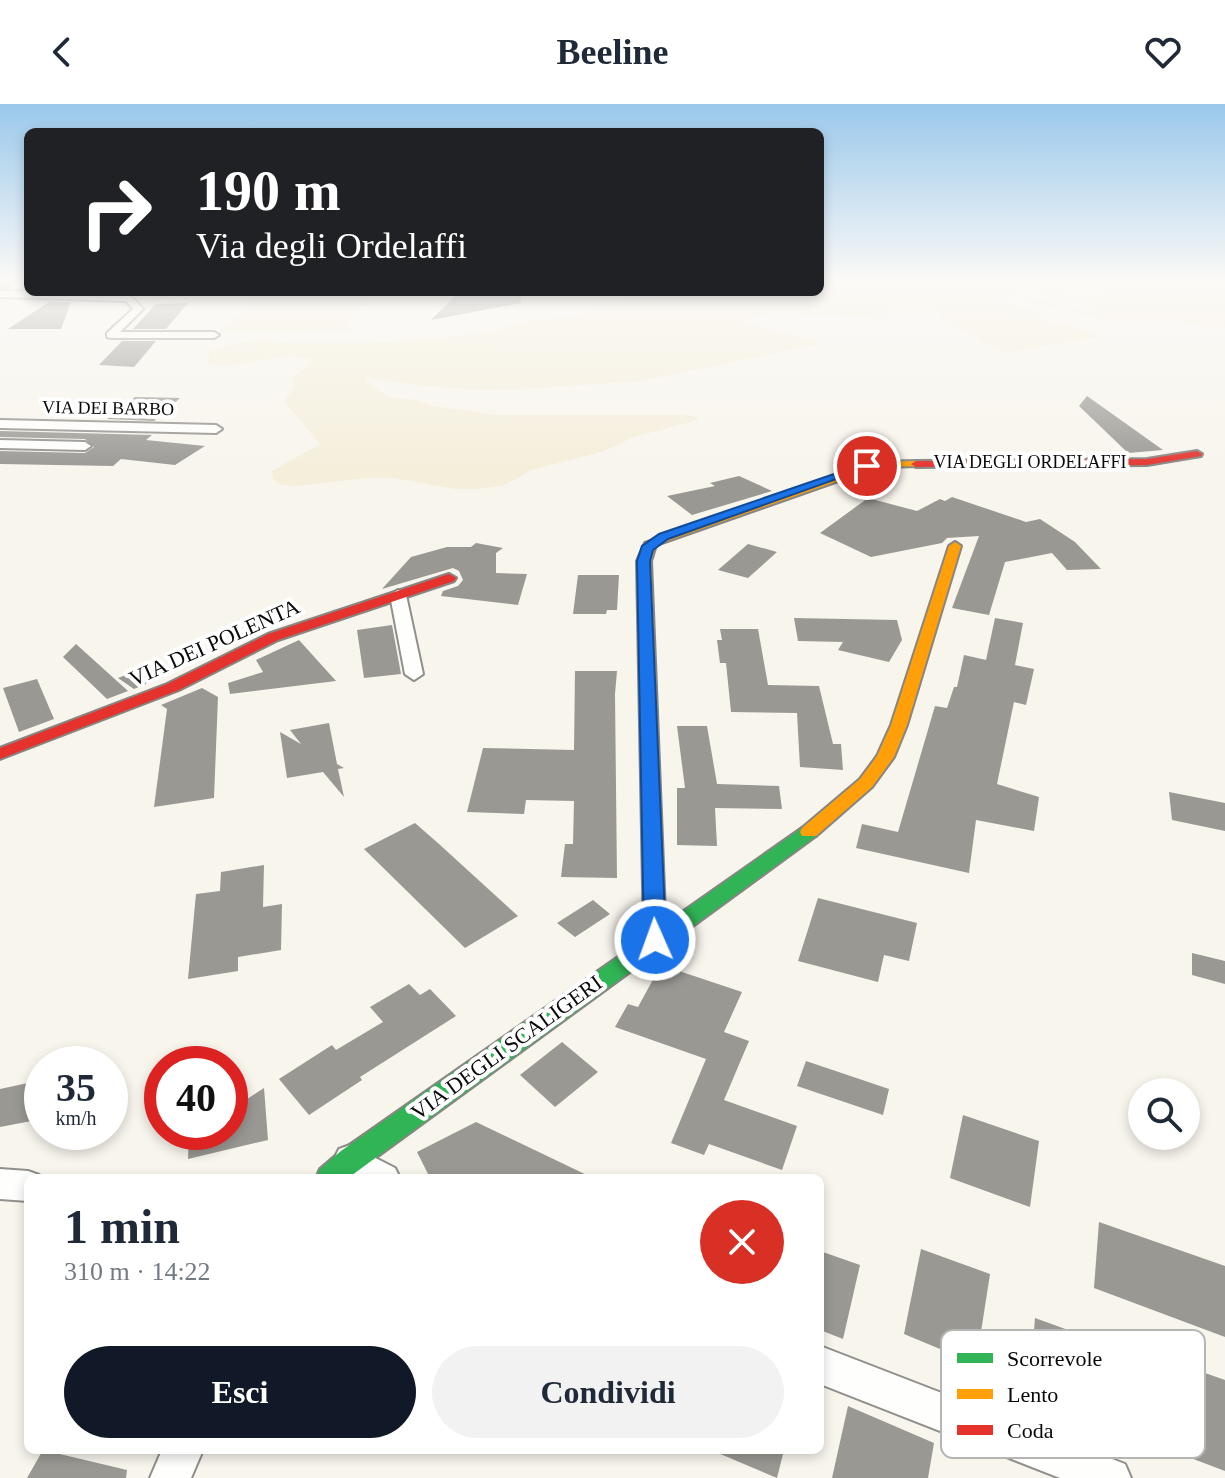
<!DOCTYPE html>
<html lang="it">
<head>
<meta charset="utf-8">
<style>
	:root { --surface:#fff; --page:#f2f2f3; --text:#1f2937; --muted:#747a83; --accent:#111827 }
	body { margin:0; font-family:"Times New Roman",serif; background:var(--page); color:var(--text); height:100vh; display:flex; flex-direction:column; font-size:30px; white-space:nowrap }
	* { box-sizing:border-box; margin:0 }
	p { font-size:26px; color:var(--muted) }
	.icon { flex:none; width:44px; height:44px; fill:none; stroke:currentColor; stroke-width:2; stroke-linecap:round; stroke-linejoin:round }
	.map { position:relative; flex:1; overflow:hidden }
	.sheet { position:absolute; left:24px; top:1070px; width:800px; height:280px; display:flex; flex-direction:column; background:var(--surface); border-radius:12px; box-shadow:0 4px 12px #0003 }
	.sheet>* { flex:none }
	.guide { position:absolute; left:24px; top:24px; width:800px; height:168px; border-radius:12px; box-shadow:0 4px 12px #0003; background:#202124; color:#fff; overflow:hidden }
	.controls { position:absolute; left:1128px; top:974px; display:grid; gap:16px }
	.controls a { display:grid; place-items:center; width:72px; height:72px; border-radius:50%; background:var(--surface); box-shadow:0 4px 12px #0003; font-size:40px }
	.speed { position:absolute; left:24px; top:942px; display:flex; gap:16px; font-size:40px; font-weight:700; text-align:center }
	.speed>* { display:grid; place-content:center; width:104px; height:104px; border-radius:50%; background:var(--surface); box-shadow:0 4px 12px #0003; line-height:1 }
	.speed small { font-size:20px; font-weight:400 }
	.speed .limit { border:12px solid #d22; background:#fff; color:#111 }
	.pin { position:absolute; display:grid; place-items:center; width:68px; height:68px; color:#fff; margin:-34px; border:4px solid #fff; border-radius:50%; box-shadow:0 2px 8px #0007 }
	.me { position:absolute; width:88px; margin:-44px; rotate:358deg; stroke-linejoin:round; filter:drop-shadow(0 0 6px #0008) }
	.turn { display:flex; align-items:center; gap:28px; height:168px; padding:0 40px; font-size:36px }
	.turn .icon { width:104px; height:104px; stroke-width:2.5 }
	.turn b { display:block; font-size:56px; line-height:68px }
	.round { display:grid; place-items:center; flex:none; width:84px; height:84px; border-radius:42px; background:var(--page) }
	.headline { display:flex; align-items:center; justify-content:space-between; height:136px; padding:0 40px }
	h1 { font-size:48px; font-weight:700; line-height:60px }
	.action { display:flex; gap:16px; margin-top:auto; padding:16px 40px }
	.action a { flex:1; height:92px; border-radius:48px; background:var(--accent); color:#fff; font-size:32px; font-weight:700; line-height:92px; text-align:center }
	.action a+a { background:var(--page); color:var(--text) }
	header { display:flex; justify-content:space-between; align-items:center; height:104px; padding:0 40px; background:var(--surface); font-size:36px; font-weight:700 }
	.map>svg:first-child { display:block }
	.farmland { fill:#f4eeda }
	.green { fill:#e4ebcf }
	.forest { fill:#d5e2bd }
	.building { fill:#9a9893 }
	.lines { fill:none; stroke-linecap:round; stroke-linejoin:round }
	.street-casing { stroke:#918f8c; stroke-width:4 }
	.fast-casing { stroke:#878682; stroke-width:4 }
	.slow-casing { stroke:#878682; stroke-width:4 }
	.jam-casing { stroke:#878682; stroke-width:4 }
	.street { fill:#fefefc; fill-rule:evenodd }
	.fast { fill:#30b455; fill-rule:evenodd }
	.slow { fill:#ff9f0a; fill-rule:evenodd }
	.jam { fill:#e5322d; fill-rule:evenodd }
	.route { fill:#1a73e8; stroke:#114b97; stroke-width:2 }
	.labels { text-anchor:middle; stroke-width:8; stroke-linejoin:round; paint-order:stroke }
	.far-street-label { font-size:18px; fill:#090909; stroke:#fff }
	.street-label { font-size:22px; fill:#090909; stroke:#fff }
	.key { fill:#fff; stroke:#b5b5b5; stroke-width:2 }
	.key-label { font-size:22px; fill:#090909 }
</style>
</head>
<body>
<header><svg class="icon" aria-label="back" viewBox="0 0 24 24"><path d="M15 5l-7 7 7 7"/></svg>Beeline<svg class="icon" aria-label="heart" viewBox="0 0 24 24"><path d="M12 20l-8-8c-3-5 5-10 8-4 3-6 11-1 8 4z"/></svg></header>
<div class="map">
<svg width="1225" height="1374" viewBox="0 0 1225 1374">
	<rect width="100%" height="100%" fill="#f8f5ed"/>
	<g class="farmland">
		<polygon points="924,177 1002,177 1012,182 1075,193 1164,177 1178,177 1174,178 1201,186 1212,184 1201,177 1225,177 1225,223 1206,223 1174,215 1108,215 1015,197 1038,196 1106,210 1066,195 1028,190 991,196 1028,204 1039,208 1038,213 989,212 1060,218 1101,233 1008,248 995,245 938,211 941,207 887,206 893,212 884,214 776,209 747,214 749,219 815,237 815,241 642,277 542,284 487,286 421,282 366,273 367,277 388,293 416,296 432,302 499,311 683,311 697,313 698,316 634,333 602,348 531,366 505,381 478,385 455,385 394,374 365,374 297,382 281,381 273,375 272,367 320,340 284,297 295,283 292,276 314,255 289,252 225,262 207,260 210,246 260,235 290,239 374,239 488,229 530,216 570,214 594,204 665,194 839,201 745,188 820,188 820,184"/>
		<polygon points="266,188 364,188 365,191 359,207 348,216 349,227 219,228"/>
	</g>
	<polygon class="green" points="701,188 745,188 884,206 816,199 665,194"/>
	<path class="forest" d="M1002,177h124c-42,11 -82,14 -124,0z"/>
	<g class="building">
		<polygon points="459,188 520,188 521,199 431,216"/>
		<polygon points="49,198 71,198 61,225 8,225"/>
		<polygon points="188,199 166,225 133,225 156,200"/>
		<polygon points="122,237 156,237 134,263 99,261"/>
		<polygon points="1087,292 1163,346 1128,349 1079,302"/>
		<polygon points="135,293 180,294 154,317 107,315"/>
		<polygon points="0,327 152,331 146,336 205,342 175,361 121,355 113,362 0,360 0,347 85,349 94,343 85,335 0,333"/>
		<polygon points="739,372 772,387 692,411 667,392 715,382 710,379"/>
		<polygon points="952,393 1026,418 1040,415 1075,438 1101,465 1067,466 1052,449 1005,458 989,511 952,504 979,432 947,434 942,439 871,453 820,429 868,394 917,407 940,395 945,397"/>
		<polygon points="476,439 503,444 496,449 496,469 527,470 518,501 441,492 443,487 458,482 463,476 459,467 453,464 382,485 411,453 447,443 471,443"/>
		<polygon points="748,440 777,448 748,474 718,466"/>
		<polygon points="578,471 619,471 617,506 607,506 606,510 573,510"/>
		<polygon points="794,514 897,516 902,536 889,558 838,546 843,538 798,537"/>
		<polygon points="995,514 1023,519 1015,561 1034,565 1026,601 1014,598 997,680 1039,693 1034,727 976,716 969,769 856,744 862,720 898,728 935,602 947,604 954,583 957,583 964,551 986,556"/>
		<polygon points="392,521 401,570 364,574 357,526"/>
		<polygon points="720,525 758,525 768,581 819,582 833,640 841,640 843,666 800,663 797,609 731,608 726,559 720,559 717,536 722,536"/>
		<polygon points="299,536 336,577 230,590 228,579 263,568 256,556"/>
		<polygon points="76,540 128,587 107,595 63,553"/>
		<polygon points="154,560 167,571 134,585 118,574"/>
		<polygon points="575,567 617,567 615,590 617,774 561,773 565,740 573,740 574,697 526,696 524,710 467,708 483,644 574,646"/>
		<polygon points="37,575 54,615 19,628 3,584"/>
		<polygon points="202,584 218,593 214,694 154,703 167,605 161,601"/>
		<polygon points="329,619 337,660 344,664 338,665 344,693 323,668 287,674 280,628 301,640 290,626"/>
		<polygon points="677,622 707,622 717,680 779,682 782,705 715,704 717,742 677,741 677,684 685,684"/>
		<polygon points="1169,688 1225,699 1225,727 1172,716"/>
		<polygon points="415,719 439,740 518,812 465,844 364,745"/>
		<polygon points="264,761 263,803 282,800 281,846 238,853 238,867 188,875 196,790 220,787 221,768"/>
		<polygon points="818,794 917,819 909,857 884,851 878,878 798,857"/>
		<polygon points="593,796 610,810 575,833 557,819"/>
		<polygon points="1192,849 1225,857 1225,880 1192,871"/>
		<polygon points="661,861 742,888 724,928 749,937 724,996 797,1022 782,1066 709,1040 704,1051 671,1039 706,955 615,923 628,900 638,903"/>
		<polygon points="409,880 420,891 430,885 456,912 360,973 362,976 309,1011 279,975 332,941 336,946 383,918 370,903"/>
		<polygon points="562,938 598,968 555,1003 520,971"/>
		<polygon points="806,957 889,985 883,1011 797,982"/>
		<polygon points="42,976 42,1015 0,1023 0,985"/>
		<polygon points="264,984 268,1036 188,1055 189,1028 230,1028 230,1006"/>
		<polygon points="963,1011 1039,1037 1030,1103 950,1074"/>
		<polygon points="476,1018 593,1074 430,1074 417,1048"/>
		<polygon points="1099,1118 1225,1162 1225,1233 1094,1184"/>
		<polygon points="921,1145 990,1170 976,1260 904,1230"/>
		<polygon points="820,1147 860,1161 843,1235 820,1226"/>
		<polygon points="1035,1214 1129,1248 1127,1336 1028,1297"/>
		<polygon points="1185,1262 1225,1276 1225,1367 1188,1353"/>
		<polygon points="848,1302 934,1339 928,1374 832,1374"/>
		<polygon points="43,1346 127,1366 126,1374 27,1374"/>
		<polygon points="711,1346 784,1346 777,1374"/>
	</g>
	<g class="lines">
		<g class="street-casing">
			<g id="street">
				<polygon points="0,187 119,189 132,193 143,205 120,228 214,228 219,231 214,234 111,234 107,233 107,229 133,205 126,197 0,193"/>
				<polygon points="0,316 216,321 222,325 216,329 0,324"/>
				<polygon points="0,336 85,338 91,342 85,346 0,344"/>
				<polygon points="398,486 406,491 423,570 414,576 405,570 390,491"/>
				<path d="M350,1041l45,23 5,10c-24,0 -54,7 -66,-19l5,-10z"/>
				<polygon points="0,1065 28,1067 39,1071 41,1074 28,1074 28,1097 0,1095"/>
				<polygon points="820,1242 1125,1360 1131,1374 1060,1374 820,1280"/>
				<polygon points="162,1346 203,1346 191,1374 150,1374"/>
			</g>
		</g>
		<g class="fast-casing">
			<polygon id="fast" points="809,722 818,728 816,732 348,1074 316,1074 320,1065 341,1047 802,724"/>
		</g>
		<g class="slow-casing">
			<g id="slow">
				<polygon points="916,357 921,360 920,362 878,363 656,441 651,457 666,836 662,842 655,844 648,842 644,836 637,457 645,439 873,358"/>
				<polygon points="955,438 961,442 907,621 894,653 872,683 816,732 802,732 800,728 802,724 860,675 877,652 891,621 949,442"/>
			</g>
		</g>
		<g class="jam-casing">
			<g id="jam">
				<polygon points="8,177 17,177 0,187 0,182"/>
				<polygon points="1197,347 1202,350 1201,352 1147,361 916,363 911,360 916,357 1147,355"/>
				<polygon points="449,470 456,474 454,477 278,536 179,586 0,655 0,644 167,580 268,530"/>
			</g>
		</g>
		<use href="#street" class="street"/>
		<use href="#fast" class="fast"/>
		<use href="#slow" class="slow"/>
		<use href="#jam" class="jam"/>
	</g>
	<linearGradient id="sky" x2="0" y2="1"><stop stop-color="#9ac8eb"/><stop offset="0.48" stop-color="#fcfaf7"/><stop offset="1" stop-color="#fcfaf7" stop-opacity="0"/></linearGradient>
	<rect width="1225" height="370" fill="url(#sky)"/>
	<polygon class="route" points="863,360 873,362 668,435 653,446 650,457 666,836 663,841 648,841 644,836 637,457 642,442 659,430"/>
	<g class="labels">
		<g class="far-street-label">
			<text transform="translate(108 304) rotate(1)" y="6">VIA DEI BARBO</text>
			<text x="1030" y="364">VIA DEGLI ORDELAFFI</text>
		</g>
		<g class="street-label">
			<text transform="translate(214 538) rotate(-24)" y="8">VIA DEI POLENTA</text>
			<text transform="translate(506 943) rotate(-36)" y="8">VIA DEGLI SCALIGERI</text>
		</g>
	</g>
	<rect x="941" y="1226" width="264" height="128" rx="12" class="key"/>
	<rect x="957" y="1249" width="36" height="10" fill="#30b455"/>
	<rect x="957" y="1285" width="36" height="10" fill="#ff9f0a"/>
	<rect x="957" y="1321" width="36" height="10" fill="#e5322d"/>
	<g class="key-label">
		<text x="1007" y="1262">Scorrevole</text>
		<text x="1007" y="1298">Lento</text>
		<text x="1007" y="1334">Coda</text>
	</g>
</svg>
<div class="controls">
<a><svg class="icon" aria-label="search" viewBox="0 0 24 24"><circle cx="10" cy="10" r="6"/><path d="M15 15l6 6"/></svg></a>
</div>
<div class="speed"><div>35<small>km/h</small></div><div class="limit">40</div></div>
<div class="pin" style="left:867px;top:362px;background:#d93025"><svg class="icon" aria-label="arrive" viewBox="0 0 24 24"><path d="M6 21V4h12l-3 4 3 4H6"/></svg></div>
<svg class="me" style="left:655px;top:836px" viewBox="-20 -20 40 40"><circle r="17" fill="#1a73e8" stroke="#fff" stroke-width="3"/><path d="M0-11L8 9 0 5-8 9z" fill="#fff"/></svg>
<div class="guide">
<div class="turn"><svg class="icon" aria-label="right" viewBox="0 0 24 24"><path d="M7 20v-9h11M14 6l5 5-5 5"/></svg><div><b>190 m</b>Via degli Ordelaffi</div></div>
</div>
<section class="sheet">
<div class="headline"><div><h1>1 min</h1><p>310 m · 14:22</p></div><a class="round" style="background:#d93025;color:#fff"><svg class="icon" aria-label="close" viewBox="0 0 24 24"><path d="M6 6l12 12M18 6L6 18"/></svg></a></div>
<div class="action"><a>Esci</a><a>Condividi</a></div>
</section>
</div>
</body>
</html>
